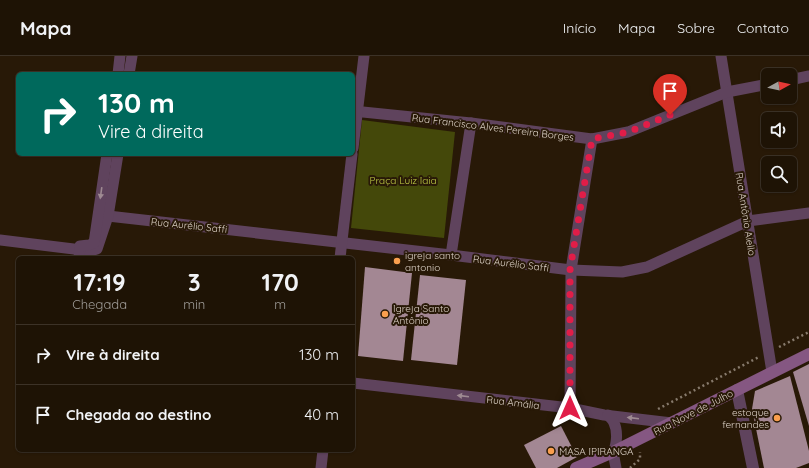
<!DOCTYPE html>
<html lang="pt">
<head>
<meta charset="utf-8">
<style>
	:root { --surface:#1e1305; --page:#261c0f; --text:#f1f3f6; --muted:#a19e9a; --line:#3c3227 }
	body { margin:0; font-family:Quicksand,sans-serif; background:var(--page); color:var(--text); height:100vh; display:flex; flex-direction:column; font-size:15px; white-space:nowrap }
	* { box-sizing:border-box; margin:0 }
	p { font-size:13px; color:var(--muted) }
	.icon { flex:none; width:22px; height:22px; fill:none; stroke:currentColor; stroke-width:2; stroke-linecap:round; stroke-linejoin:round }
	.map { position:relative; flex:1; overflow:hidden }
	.sheet { position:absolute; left:16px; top:200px; width:339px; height:196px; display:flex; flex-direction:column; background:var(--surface); border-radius:6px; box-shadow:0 1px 3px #0004,0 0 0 1px var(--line) }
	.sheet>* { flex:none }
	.hud { position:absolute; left:16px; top:16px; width:339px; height:84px; border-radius:6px; box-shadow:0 1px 3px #0004,0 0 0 1px var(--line); background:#00695c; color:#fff; overflow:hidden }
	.needle { width:26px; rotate:82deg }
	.fabs { position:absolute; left:761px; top:12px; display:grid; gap:8px }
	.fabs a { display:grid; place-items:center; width:36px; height:36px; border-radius:6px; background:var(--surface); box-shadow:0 1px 3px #0004,0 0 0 1px var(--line); font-size:20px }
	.pin { position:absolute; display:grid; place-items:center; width:34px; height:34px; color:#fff; margin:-41px -17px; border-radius:50% 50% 50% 0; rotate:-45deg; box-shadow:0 0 4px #0007 }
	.pin .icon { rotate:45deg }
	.me { position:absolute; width:44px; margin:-22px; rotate:0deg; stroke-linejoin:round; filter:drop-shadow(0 0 3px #0008) }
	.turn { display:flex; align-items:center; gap:14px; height:84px; padding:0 16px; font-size:18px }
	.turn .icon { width:52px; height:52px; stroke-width:2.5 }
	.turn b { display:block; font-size:28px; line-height:34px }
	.eta { display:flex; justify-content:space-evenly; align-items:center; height:68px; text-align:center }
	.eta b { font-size:24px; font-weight:700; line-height:28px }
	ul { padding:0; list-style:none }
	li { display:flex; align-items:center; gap:12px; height:60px; padding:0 16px; border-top:1px solid var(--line) }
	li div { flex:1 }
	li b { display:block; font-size:15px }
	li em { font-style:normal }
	header { display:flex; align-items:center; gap:24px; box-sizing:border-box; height:56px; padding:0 20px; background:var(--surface); border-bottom:1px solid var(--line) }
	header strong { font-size:19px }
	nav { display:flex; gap:22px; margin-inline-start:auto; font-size:14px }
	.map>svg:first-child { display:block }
	.green { fill:#44480a }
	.building { fill:#a38793 }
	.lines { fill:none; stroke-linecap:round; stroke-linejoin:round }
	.path { stroke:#877a6c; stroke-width:2.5; stroke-dasharray:2 3; stroke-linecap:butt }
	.minor { stroke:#5f435d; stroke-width:11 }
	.tertiary { stroke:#5f435d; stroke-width:12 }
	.secondary { stroke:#855782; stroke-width:12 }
	.oneway { fill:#9e8a92 }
	.route { stroke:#e11d48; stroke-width:7; stroke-dasharray:0 12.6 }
	.poi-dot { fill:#fa9f4e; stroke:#281907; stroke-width:1.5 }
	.labels { text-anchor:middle; stroke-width:4; stroke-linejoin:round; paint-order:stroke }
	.street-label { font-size:10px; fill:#ddd2c7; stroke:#281907 }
	.park-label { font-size:10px; fill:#c1cd46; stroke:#281907 }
	.poi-label { font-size:10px; fill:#ddd2c7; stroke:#281907; text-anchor:start }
</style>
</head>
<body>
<header>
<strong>Mapa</strong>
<nav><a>Início</a><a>Mapa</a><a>Sobre</a><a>Contato</a></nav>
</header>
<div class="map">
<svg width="809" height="412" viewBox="0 0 809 412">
	<rect width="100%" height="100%" fill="#281907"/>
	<polygon class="green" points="362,64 455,76 444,182 351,172"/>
	<g class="building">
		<polygon points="365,211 412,217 403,305 358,300"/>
		<polygon points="420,219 466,224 457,309 411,304"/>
		<polygon points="809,308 809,370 793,316"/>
		<polygon points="790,320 809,395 809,407 796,412 764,412 752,353 755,335"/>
		<polygon points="561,370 577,401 557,412 536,412 524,389"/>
	</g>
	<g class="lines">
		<g class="path">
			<polyline points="779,291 809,276"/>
			<polyline points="658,353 759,301"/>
			<polyline points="630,412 640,403 640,396"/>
		</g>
		<g class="minor">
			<polyline points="721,0 772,316"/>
			<polyline points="118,18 120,0"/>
			<polyline points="129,18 132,0"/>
			<polyline points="790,24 809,20"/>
			<polyline points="353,55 471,67 592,83 628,76 727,36 768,28"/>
			<polyline points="353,92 364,0"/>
			<polyline points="108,160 451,199 571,214 622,216 647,211 748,165 809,157"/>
			<polyline points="0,184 90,195 97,193 108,160 118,98"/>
			<polyline points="451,199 471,67"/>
			<polyline points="79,202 80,190 89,189 94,187 107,98"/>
			<polyline points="340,202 352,98"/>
			<polyline points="353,327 570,352 604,359 672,367"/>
			<polyline points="570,352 571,214 592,83"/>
			<path d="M608,359c2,2 5,5 6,8 4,8 3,22 -1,29l3,16"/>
			<polyline points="321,412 323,394"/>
		</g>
		<polyline class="tertiary" points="737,334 753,412"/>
		<polyline class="secondary" points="576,412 613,396 809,298"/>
	</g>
	<defs><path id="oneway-solid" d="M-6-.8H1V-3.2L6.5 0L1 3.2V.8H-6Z"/></defs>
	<g class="oneway">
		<use href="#oneway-solid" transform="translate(101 137) rotate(98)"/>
		<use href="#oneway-solid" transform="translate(463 340) rotate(-173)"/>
		<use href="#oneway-solid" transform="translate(633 362) rotate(-173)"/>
	</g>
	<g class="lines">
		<polyline class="route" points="570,352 570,214 592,83 628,76 670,59"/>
	</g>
	<g class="poi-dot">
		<circle cx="397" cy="205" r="4"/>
		<circle cx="385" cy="258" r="4"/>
		<circle cx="777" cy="362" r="4"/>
		<circle cx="551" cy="395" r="4"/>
	</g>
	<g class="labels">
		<g class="street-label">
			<text transform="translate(493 71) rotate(7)" y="4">Rua Francisco Alves Pereira Borges</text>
			<text transform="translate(746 158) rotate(81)" y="4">Rua Antônio Aiello</text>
			<text transform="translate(189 169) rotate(6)" y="4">Rua Aurélio Saffi</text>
			<text transform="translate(511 207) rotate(7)" y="4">Rua Aurélio Saffi</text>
			<text transform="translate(513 346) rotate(7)" y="4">Rua Amália</text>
			<text transform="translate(693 356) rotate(-27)" y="4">Rua Nove de Julho</text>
		</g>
		<g class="park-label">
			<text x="403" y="128">Praça Luiz Iaia</text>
		</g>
		<g class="poi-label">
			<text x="405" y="203">igreja santo<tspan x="405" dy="12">antonio</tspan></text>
			<text x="393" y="256">Igreja Santo<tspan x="393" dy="12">Antônio</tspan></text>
			<text x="769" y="360" text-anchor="end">estoque<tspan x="769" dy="12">fernandes</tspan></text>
			<text x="559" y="399">MASA IPIRANGA</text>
		</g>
	</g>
</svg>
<div class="fabs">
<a><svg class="needle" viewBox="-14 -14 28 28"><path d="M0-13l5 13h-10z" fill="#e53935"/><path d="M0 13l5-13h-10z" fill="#a19e9a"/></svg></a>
<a><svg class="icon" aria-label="sound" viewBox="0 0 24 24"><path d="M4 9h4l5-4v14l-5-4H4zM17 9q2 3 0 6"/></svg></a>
<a><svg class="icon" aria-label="search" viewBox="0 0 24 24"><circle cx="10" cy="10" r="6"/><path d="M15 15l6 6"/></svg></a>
</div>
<div class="pin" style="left:670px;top:59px;background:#d93025"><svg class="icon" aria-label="arrive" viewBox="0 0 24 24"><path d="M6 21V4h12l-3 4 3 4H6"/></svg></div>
<svg class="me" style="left:570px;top:352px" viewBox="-20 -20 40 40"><path d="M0-17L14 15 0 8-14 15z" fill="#e11d48" stroke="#fff" stroke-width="4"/></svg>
<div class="hud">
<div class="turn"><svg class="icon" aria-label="right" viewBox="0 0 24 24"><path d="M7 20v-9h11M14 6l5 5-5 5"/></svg><div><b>130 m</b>Vire à direita</div></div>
</div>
<section class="sheet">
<div class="eta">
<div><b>17:19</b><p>Chegada</p></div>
<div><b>3</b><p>min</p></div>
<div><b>170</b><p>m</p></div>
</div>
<ul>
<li><svg class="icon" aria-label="right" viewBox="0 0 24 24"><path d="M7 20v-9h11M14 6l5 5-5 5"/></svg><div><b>Vire à direita</b></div><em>130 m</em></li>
<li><svg class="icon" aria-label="arrive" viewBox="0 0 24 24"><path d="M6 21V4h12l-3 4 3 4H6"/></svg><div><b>Chegada ao destino</b></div><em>40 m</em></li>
</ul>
</section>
</div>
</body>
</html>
